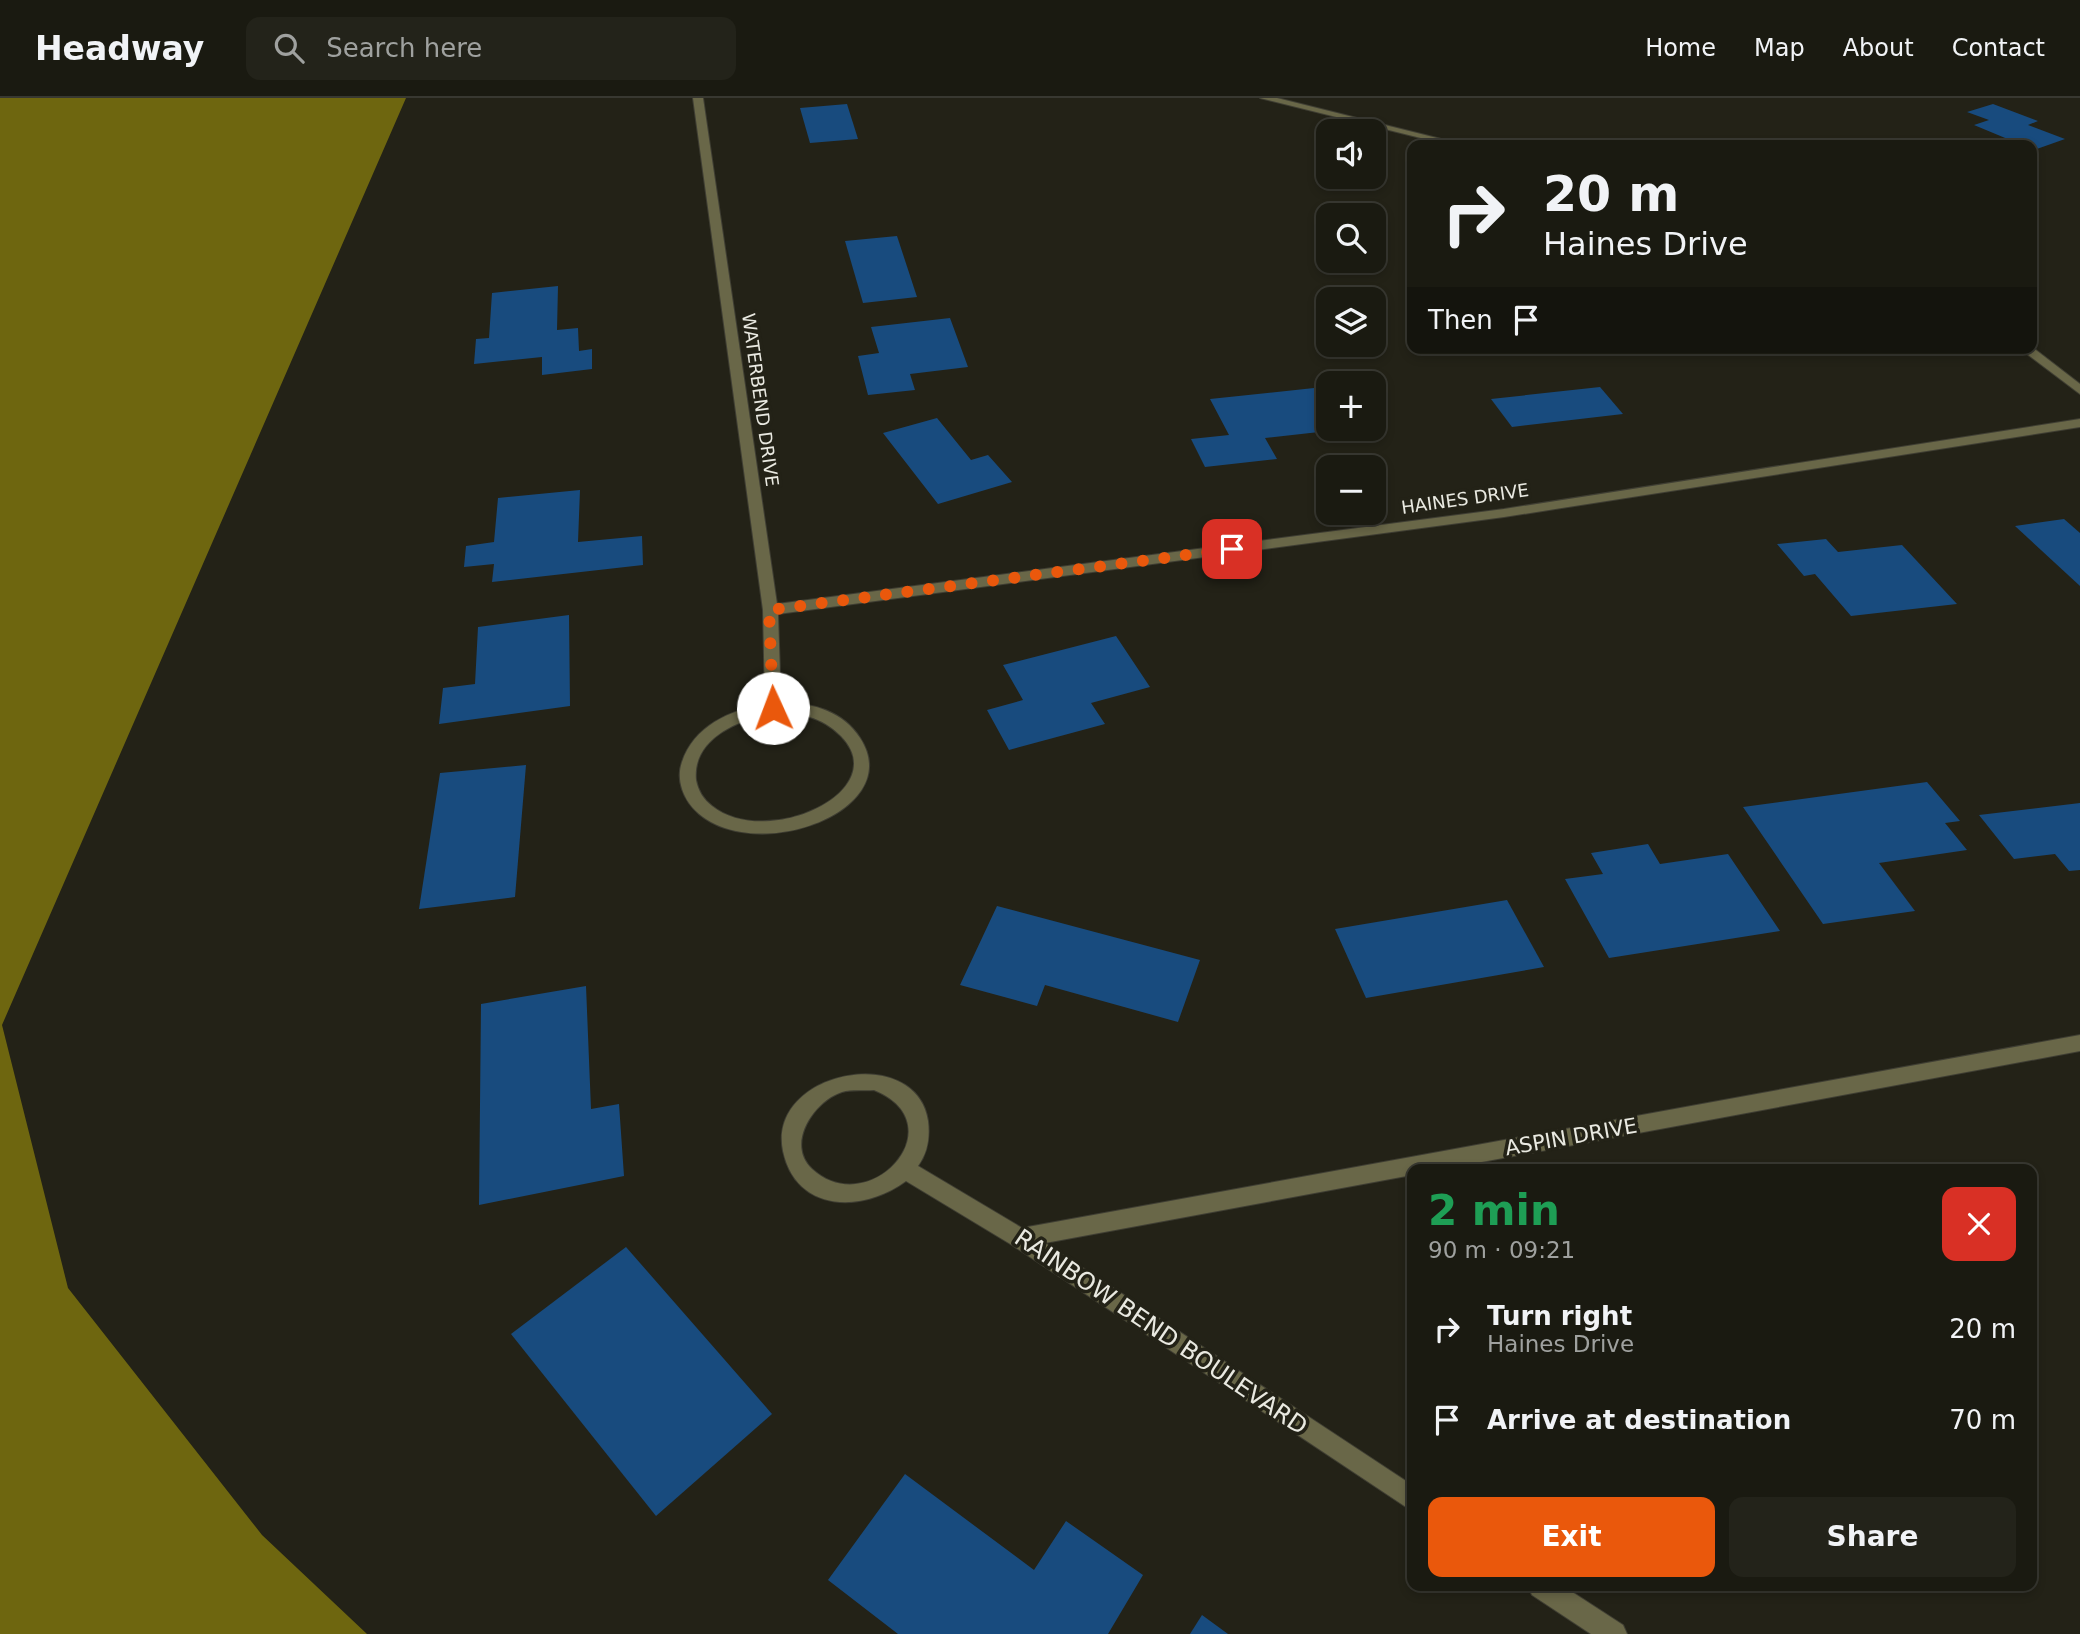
<!DOCTYPE html>
<html lang="en">
<head>
<meta charset="utf-8">
<style>
	:root { --surface:#1a1a11; --page:#23231a; --text:#f1f3f6; --muted:#9fa19f; --line:#383831; --accent:#ea580c }
	body { margin:0; font-family:"DejaVu Sans",sans-serif; background:var(--page); color:var(--text); height:100vh; display:flex; flex-direction:column; font-size:26px; white-space:nowrap }
	* { box-sizing:border-box; margin:0 }
	p { font-size:23px; color:var(--muted) }
	.icon { flex:none; width:38px; height:38px; fill:none; stroke:currentColor; stroke-width:2; stroke-linecap:round; stroke-linejoin:round }
	.map { position:relative; flex:1; overflow:hidden }
	.side { position:absolute; left:1407px; top:1066px; width:630px; height:427px; display:flex; flex-direction:column; background:var(--surface); border-radius:14px; box-shadow:0 4px 10px #0003,0 0 0 2px var(--line) }
	.side>* { flex:none }
	.banner { position:absolute; left:1407px; top:42px; width:630px; height:214px; border-radius:14px; box-shadow:0 4px 10px #0003,0 0 0 2px var(--line); background:#1a1a11; color:var(--text); overflow:hidden }
	.buttons { position:absolute; left:1316px; top:21px; display:grid; gap:14px }
	.buttons a { display:grid; place-items:center; width:70px; height:70px; border-radius:14px; background:var(--surface); box-shadow:0 4px 10px #0003,0 0 0 2px var(--line); font-size:35px }
	.pin { position:absolute; display:grid; place-items:center; width:60px; height:60px; color:#fff; margin:-30px; border-radius:14px; box-shadow:0 4px 10px #0006 }
	.me { position:absolute; width:77px; margin:-38px; rotate:358deg; stroke-linejoin:round; filter:drop-shadow(0 0 5px #0008) }
	.turn { display:flex; align-items:center; gap:24px; height:147px; padding:0 21px; font-size:32px }
	.turn .icon { width:91px; height:91px; stroke-width:2.5 }
	.turn b { display:block; font-size:49px; line-height:60px }
	.then { display:flex; align-items:center; height:66px; padding:0 21px; background:#0003; gap:14px; font-size:26px }
	.round { display:grid; place-items:center; flex:none; width:74px; height:74px; border-radius:14px; background:var(--page) }
	.overview { display:flex; align-items:center; justify-content:space-between; height:119px; padding:0 21px }
	h1 { font-size:42px; font-weight:700; line-height:52px; color:#1e9e55 }
	.cta { display:flex; gap:14px; margin-top:auto; padding:14px 21px }
	.cta a { flex:1; height:80px; border-radius:14px; background:var(--accent); color:#fff; font-size:28px; font-weight:700; line-height:80px; text-align:center }
	.cta a+a { background:var(--page); color:var(--text) }
	ul { padding:0; list-style:none }
	li { display:flex; align-items:center; gap:21px; height:91px; padding:0 21px }
	li div { flex:1 }
	li b { display:block; font-size:26px }
	li em { font-style:normal }
	header { display:flex; align-items:center; gap:42px; box-sizing:border-box; height:98px; padding:0 35px; background:var(--surface); border-bottom:2px solid var(--line) }
	header strong { font-size:33px }
	nav { display:flex; gap:38px; margin-inline-start:auto; font-size:24px }
	.search { width:490px; height:63px; background:var(--page); display:flex; align-items:center; gap:18px; box-sizing:border-box; padding:0 24px; border-radius:14px; color:var(--muted); font-size:26px }
	.map>svg:first-child { display:block }
	.water { fill:#6e660f }
	.building { fill:#184b7e }
	.lines { fill:none; stroke-linecap:round; stroke-linejoin:round }
	.street-casing { stroke:#3f3e33; stroke-width:2 }
	.street { fill:#696748; fill-rule:evenodd }
	.route { stroke:#ea580c; stroke-width:12; stroke-dasharray:0 21.6 }
	.labels { text-anchor:middle; stroke-width:7; stroke-linejoin:round; paint-order:stroke }
	.far-street-label { font-size:18px; fill:#e9e9e1; stroke:#232217 }
	.street-label { font-size:21px; fill:#e9e9e1; stroke:#232217 }
	.near-street-label { font-size:24px; fill:#e9e9e1; stroke:#232217 }
</style>
</head>
<body>
<header>
<strong>Headway</strong>
<div class="search"><svg class="icon" aria-label="search" viewBox="0 0 24 24"><circle cx="10" cy="10" r="6"/><path d="M15 15l6 6"/></svg>Search here</div>
<nav><a>Home</a><a>Map</a><a>About</a><a>Contact</a></nav>
</header>
<div class="map">
<svg width="2080" height="1536" viewBox="0 0 2080 1536">
	<rect width="100%" height="100%" fill="#232217"/>
	<polygon class="water" points="0,0 406,0 2,927 68,1190 262,1437 367,1536 0,1536"/>
	<g class="building">
		<polygon points="847,6 858,41 810,45 800,10"/>
		<polygon points="1993,6 2038,23 2028,27 2065,41 2034,52 2032,47 2022,47 1974,27 1989,22 1967,14"/>
		<polygon points="897,138 917,199 863,205 845,143"/>
		<polygon points="558,188 557,232 578,230 579,253 592,251 592,271 542,277 542,259 474,266 476,241 489,240 492,195"/>
		<polygon points="950,220 968,269 910,276 915,292 868,297 858,258 879,255 871,229"/>
		<polygon points="1600,289 1623,316 1512,329 1491,301"/>
		<polygon points="1314,290 1328,314 1328,333 1265,340 1277,361 1205,369 1191,341 1229,337 1210,301"/>
		<polygon points="937,320 971,362 988,357 1012,384 938,406 883,335"/>
		<polygon points="580,392 578,444 642,438 643,467 492,484 494,466 464,469 466,448 494,444 498,400"/>
		<polygon points="2064,421 2080,435 2080,488 2015,428"/>
		<polygon points="1826,441 1838,454 1902,447 1957,506 1851,518 1815,476 1804,478 1777,446"/>
		<polygon points="569,517 570,608 439,626 443,590 475,586 478,529"/>
		<polygon points="1116,538 1150,589 1091,605 1105,626 1009,652 987,612 1023,602 1003,567"/>
		<polygon points="526,667 515,799 419,811 440,675"/>
		<polygon points="1927,684 1960,723 1945,725 1967,752 1879,765 1915,813 1823,826 1743,709"/>
		<polygon points="2080,705 2080,772 2069,773 2055,756 2014,761 1979,717"/>
		<polygon points="1648,746 1660,766 1728,756 1780,833 1609,860 1565,781 1603,776 1591,755"/>
		<polygon points="1507,802 1544,869 1366,900 1335,831"/>
		<polygon points="997,808 1200,862 1178,924 1045,887 1037,908 960,887"/>
		<polygon points="586,888 591,1011 619,1006 624,1078 479,1107 481,906"/>
		<polygon points="626,1149 772,1316 656,1418 511,1236"/>
		<polygon points="905,1376 1034,1472 1066,1423 1143,1477 1108,1536 898,1536 828,1482"/>
		<polygon points="1202,1517 1228,1536 1190,1536"/>
	</g>
	<g class="lines">
		<g class="street-casing">
			<g id="street">
				<path d="M693,0h10l74,506 727,-95 576,-90v8l-576,90 -726,97 3,89c30,-1 62,8 79,35 50,77 -122,133 -171,65 -8,-12 -12,-27 -7,-41 12,-36 48,-52 83,-58l-2,-94zM773,615c27,0 48,3 68,23 54,55 -74,114 -129,70 -8,-6 -14,-15 -16,-26 -4,-42 44,-61 77,-67z"/>
				<polygon points="1260,0 1277,0 1465,47 1449,47"/>
				<polygon points="2032,249 2080,286 2080,296 2019,250"/>
				<path d="M2080,937v16l-636,118h-32v6l-367,68 367,242v26l-400,-266 -106,-64c-43,32 -110,32 -123,-30 -16,-80 133,-109 145,-30 2,16 0,31 -10,45l104,62zM874,992c84,34 -4,132 -62,79 -27,-25 2,-68 30,-77 10,-3 22,-1 32,-2z"/>
				<polygon points="1528,1488 1563,1488 1623,1527 1627,1536 1591,1536 1532,1497"/>
			</g>
		</g>
		<use href="#street" class="street"/>
	</g>
	<g class="lines">
		<polyline class="route" points="773,610 769,512 1232,451"/>
	</g>
	<g class="labels">
		<g class="far-street-label">
			<text transform="translate(760 302) rotate(82)" y="6">WATERBEND DRIVE</text>
			<text transform="translate(1465 401) rotate(-8)" y="6">HAINES DRIVE</text>
		</g>
		<g class="street-label">
			<text transform="translate(1571 1039) rotate(-10)" y="7">ASPIN DRIVE</text>
		</g>
		<g class="near-street-label">
			<text transform="translate(1161 1234) rotate(34)" y="8">RAINBOW BEND BOULEVARD</text>
		</g>
	</g>
</svg>
<div class="buttons">
<a><svg class="icon" aria-label="sound" viewBox="0 0 24 24"><path d="M4 9h4l5-4v14l-5-4H4zM17 9q2 3 0 6"/></svg></a>
<a><svg class="icon" aria-label="search" viewBox="0 0 24 24"><circle cx="10" cy="10" r="6"/><path d="M15 15l6 6"/></svg></a>
<a><svg class="icon" aria-label="layers" viewBox="0 0 24 24"><path d="M12 4l9 5-9 5-9-5zM3 14l9 5 9-5"/></svg></a>
<a>+</a>
<a>−</a>
</div>
<div class="pin" style="left:1232px;top:451px;background:#d93025"><svg class="icon" aria-label="arrive" viewBox="0 0 24 24"><path d="M6 21V4h12l-3 4 3 4H6"/></svg></div>
<svg class="me" style="left:773px;top:610px" viewBox="-20 -20 40 40"><circle r="19" fill="#fff"/><path d="M0-13L10 11 0 6-10 11z" fill="#ea580c"/></svg>
<div class="banner">
<div class="turn"><svg class="icon" aria-label="right" viewBox="0 0 24 24"><path d="M7 20v-9h11M14 6l5 5-5 5"/></svg><div><b>20 m</b>Haines Drive</div></div>
<div class="then">Then<svg class="icon" aria-label="arrive" viewBox="0 0 24 24"><path d="M6 21V4h12l-3 4 3 4H6"/></svg></div>
</div>
<section class="side">
<div class="overview"><div><h1>2 min</h1><p>90 m · 09:21</p></div><a class="round" style="background:#d93025;color:#fff"><svg class="icon" aria-label="close" viewBox="0 0 24 24"><path d="M6 6l12 12M18 6L6 18"/></svg></a></div>
<ul>
<li><svg class="icon" aria-label="right" viewBox="0 0 24 24"><path d="M7 20v-9h11M14 6l5 5-5 5"/></svg><div><b>Turn right</b><p>Haines Drive</p></div><em>20 m</em></li>
<li><svg class="icon" aria-label="arrive" viewBox="0 0 24 24"><path d="M6 21V4h12l-3 4 3 4H6"/></svg><div><b>Arrive at destination</b></div><em>70 m</em></li>
</ul>
<div class="cta"><a>Exit</a><a>Share</a></div>
</section>
</div>
</body>
</html>
